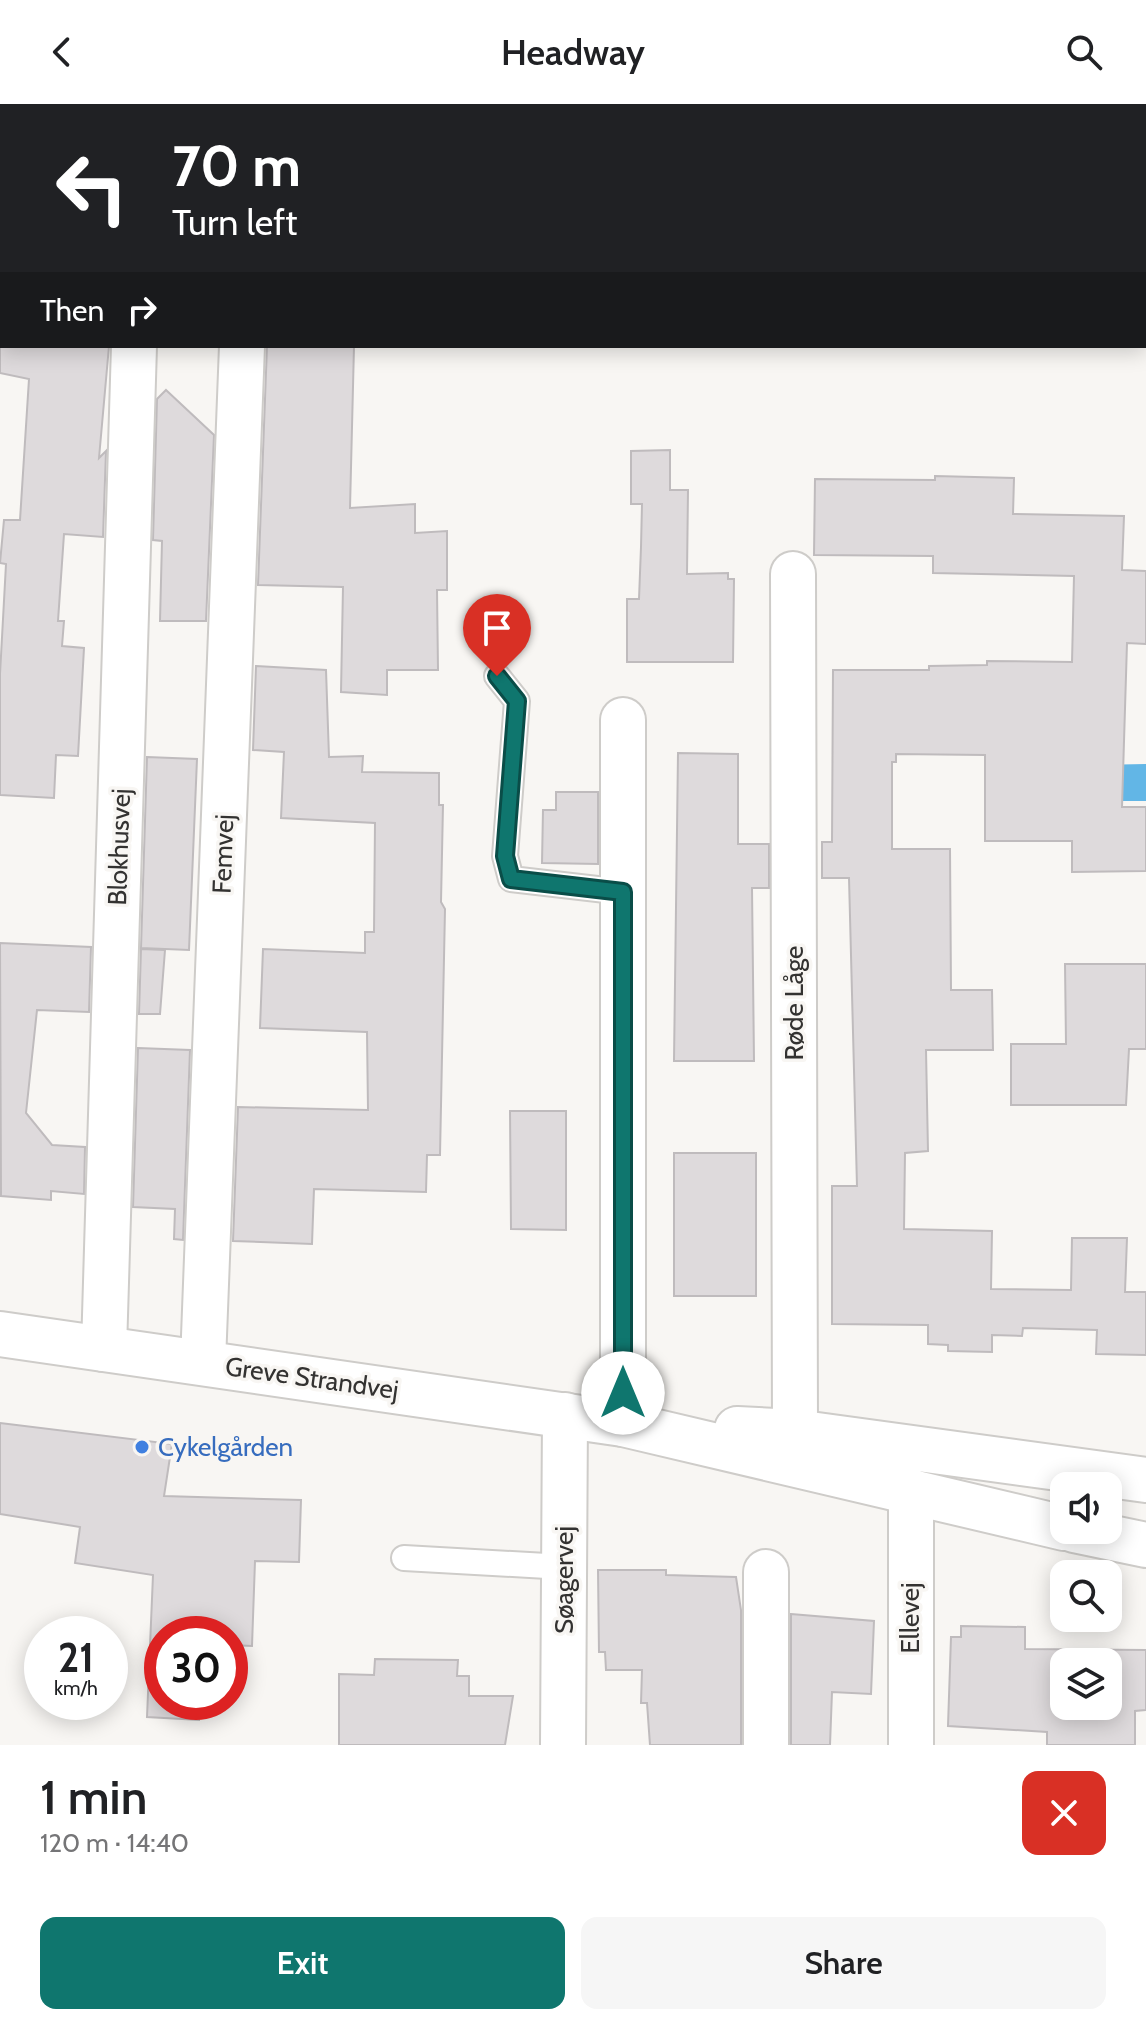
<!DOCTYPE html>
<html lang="en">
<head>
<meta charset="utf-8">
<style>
	:root { --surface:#fff; --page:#f6f6f6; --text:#202124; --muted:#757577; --accent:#0f766e }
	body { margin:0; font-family:Cabin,sans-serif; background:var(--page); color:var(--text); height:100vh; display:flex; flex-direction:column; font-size:30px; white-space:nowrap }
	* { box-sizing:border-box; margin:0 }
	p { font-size:26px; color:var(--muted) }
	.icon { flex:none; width:44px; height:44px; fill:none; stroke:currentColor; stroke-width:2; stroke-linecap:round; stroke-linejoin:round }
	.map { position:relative; height:1641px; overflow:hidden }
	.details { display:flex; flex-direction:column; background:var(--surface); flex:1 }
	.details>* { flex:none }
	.banner { position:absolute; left:0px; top:0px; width:1146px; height:244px; box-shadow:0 4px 20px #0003; background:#202124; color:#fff; overflow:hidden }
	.buttons { position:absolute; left:1050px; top:1368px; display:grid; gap:16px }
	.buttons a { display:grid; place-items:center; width:72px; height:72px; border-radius:16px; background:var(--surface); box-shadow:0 4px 20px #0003; font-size:40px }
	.speed { position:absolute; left:24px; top:1512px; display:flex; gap:16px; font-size:40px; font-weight:700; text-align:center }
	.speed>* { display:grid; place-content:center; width:104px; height:104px; border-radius:50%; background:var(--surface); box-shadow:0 4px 20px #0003; line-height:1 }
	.speed small { font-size:20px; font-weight:400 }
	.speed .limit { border:12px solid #d22; background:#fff; color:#111 }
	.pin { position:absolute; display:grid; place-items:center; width:68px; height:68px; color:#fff; margin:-82px -34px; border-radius:50% 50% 50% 0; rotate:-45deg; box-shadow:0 0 8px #0007 }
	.pin .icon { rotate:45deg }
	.me { position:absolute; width:88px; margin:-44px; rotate:0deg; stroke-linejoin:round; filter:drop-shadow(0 0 6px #0008) }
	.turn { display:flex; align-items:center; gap:28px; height:168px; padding:0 40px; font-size:36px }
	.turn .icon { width:104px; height:104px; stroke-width:2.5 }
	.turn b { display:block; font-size:56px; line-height:68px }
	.then { display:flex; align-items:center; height:76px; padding:0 40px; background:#0003; gap:16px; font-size:30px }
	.round { display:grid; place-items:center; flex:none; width:84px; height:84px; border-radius:16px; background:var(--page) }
	.summary { display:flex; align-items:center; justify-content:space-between; height:136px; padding:0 40px }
	h1 { font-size:48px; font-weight:600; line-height:60px }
	.button { display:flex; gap:16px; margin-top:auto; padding:16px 40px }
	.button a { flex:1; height:92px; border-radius:16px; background:var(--accent); color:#fff; font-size:32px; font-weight:600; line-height:92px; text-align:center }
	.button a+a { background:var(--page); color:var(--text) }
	header { display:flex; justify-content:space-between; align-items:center; height:104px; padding:0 40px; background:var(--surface); font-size:36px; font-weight:600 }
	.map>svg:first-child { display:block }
	.sand { fill:#f6edc7 }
	.water { fill:#62b6e6 }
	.building { fill:#dedadc; stroke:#bfbbbd; stroke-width:2; fill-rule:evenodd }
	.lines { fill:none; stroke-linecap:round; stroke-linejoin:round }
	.lane-casing { stroke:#ceccc9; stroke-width:28 }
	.street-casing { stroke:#ceccc9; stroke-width:48 }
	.secondary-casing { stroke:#ceccc9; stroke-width:48 }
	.lane { stroke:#fff; stroke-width:24 }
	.street { stroke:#fff; stroke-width:44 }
	.secondary { stroke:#fff; stroke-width:44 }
	.route-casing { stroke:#0a4d48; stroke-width:20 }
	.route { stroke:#0f766e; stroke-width:14 }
	.shop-dot { fill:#3f7fe0; stroke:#f8f6f3; stroke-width:3 }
	.labels { text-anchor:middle; stroke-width:7; stroke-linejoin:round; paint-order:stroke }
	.street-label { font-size:26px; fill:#333231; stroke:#f8f6f3 }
	.shop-label { font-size:26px; fill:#366cbe; stroke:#f8f6f3; text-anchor:start }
</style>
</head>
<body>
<header><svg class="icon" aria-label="back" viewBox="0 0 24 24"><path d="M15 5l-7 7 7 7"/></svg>Headway<svg class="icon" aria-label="search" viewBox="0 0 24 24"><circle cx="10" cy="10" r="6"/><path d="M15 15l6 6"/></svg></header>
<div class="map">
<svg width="1146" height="1641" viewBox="0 0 1146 1641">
	<rect width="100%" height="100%" fill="#f8f6f3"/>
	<polygon class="sand" points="948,0 1146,0 1146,53 1144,2"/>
	<polygon class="water" points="1146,660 1146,697 1122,697 1095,661"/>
	<g class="building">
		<polygon points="0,242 109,242 99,354 106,347 103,433 64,430 58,517 64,517 62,542 84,544 78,652 56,651 54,694 0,691 0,570 6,460 0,459 4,416 20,416 29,275 0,269"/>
		<polygon points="267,242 354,242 350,404 415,400 415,429 447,427 447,486 437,486 438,566 387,566 387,591 341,588 343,483 258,481"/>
		<polygon points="166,286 214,331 206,517 160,517 162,437 153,436 157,295"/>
		<polygon points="670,346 670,386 688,386 687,470 728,469 728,475 734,475 733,558 627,558 627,495 639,495 641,443 642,400 631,400 631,347"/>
		<polygon points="935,372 1014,374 1013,410 1124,412 1122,466 1146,467 1146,540 1127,539 1122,703 1146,703 1146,767 1072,768 1072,737 985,737 985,651 896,650 896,658 892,658 892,745 950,745 951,886 992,886 993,946 926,946 928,1047 905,1049 904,1125 992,1127 991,1185 1071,1186 1072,1134 1127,1134 1125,1188 1146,1188 1146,1251 1096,1250 1097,1226 1023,1224 1022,1232 992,1231 992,1248 948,1247 948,1241 928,1240 928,1221 832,1220 832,1082 857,1082 849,774 822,774 822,738 832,738 833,566 929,566 929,562 987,561 987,557 1072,558 1074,472 933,469 933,452 814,451 815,375 935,376"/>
		<polygon points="256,562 326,566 329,653 363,652 362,668 439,669 439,701 443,701 441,798 445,805 440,1051 427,1051 426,1088 314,1085 312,1140 233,1137 238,1003 368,1006 367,928 260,924 263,845 365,849 365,828 374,828 375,719 281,714 284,648 253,646"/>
		<polygon points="678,649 738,650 738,740 769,740 769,784 752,784 754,957 674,957"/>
		<polygon points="147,653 197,655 189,846 141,844"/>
		<polygon points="556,688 598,688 598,760 542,759 543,706 556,706"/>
		<polygon points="0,839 91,843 89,908 37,906 26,1009 52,1041 85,1043 84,1090 51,1087 51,1096 1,1092"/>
		<polygon points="141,845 165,846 160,910 139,910"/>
		<polygon points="1065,860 1146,860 1146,945 1129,945 1126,1001 1011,1001 1011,940 1066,940"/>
		<polygon points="138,944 190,946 183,1136 174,1135 175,1105 133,1103"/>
		<polygon points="510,1007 566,1007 566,1126 511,1125"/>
		<rect x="674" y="1049" width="82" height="143"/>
		<polygon points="0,1319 172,1340 164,1392 301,1396 299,1458 255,1457 252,1542 230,1541 230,1530 162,1530 162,1598 199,1598 199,1616 147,1613 153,1471 75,1459 80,1423 0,1410"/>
		<polygon points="598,1466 666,1466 666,1471 736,1473 741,1506 741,1641 650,1641 647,1599 641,1599 642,1566 606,1566 605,1548 599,1548"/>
		<polygon points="791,1510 874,1517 871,1590 832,1588 830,1641 791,1641"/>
		<path d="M961,1522l64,1v22l121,1v60l-11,1v34h-88v-13l-99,-6 3,-89h10zM1064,1558h44v44h-44z"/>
		<polygon points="375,1555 458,1556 457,1572 469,1572 469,1592 513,1592 505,1641 339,1641 339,1570 374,1571"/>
	</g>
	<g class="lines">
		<g class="lane-casing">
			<g id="lane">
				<polyline points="497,572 517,597 505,752 511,775 623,788"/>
				<polyline points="404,1454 564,1463"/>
			</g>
		</g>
		<g class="street-casing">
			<g id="street">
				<polyline points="793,470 795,1328"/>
				<polyline points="623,616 623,1320"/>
				<polyline points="104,1245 134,242"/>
				<polyline points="203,1258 242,242"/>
				<polyline points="766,1468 766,1641"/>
				<polyline points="563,1641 565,1311"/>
				<polyline points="911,1641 911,1387"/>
			</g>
		</g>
		<g class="secondary-casing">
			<g id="secondary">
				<polyline points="0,1230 623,1320 1064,1424"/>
				<polyline points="737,1325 795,1328 1146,1376"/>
				<polyline points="1074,1426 1146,1441"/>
			</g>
		</g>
		<use href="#lane" class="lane"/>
		<use href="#street" class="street"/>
		<use href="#secondary" class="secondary"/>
	</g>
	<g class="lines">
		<g class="route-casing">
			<polyline id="route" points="497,572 517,597 505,752 511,775 623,788 623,1289"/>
		</g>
		<use href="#route" class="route"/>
	</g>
	<circle class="shop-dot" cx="142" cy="1343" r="8"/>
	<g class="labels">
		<g class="street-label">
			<text transform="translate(119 743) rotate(-88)" y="9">Blokhusvej</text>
			<text transform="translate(223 750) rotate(-88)" y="9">Femvej</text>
			<text transform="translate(794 899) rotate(-90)" y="9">Røde Låge</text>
			<text transform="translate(312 1274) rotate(8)" y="9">Greve Strandvej</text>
			<text transform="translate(564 1476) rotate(-90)" y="9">Søagervej</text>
			<text transform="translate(910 1514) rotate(-90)" y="9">Ellevej</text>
		</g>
		<g class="shop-label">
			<text x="158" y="1352">Cykelgården</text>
		</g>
	</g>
</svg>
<div class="buttons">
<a><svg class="icon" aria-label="sound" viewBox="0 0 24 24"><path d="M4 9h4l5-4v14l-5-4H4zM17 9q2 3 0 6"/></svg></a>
<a><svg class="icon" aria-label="search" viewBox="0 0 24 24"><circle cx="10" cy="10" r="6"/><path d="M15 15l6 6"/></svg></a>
<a><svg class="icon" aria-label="layers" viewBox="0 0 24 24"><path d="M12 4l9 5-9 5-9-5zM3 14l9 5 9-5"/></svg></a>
</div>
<div class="speed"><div>21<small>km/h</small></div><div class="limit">30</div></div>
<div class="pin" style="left:497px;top:572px;background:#d93025"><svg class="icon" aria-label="arrive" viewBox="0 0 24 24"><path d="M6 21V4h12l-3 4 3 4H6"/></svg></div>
<svg class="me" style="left:623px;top:1289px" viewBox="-20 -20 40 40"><circle r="19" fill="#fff"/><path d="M0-13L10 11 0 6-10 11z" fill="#0f766e"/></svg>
<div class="banner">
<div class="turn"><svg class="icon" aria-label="left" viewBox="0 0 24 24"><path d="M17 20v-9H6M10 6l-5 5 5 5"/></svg><div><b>70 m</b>Turn left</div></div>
<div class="then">Then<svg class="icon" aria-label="right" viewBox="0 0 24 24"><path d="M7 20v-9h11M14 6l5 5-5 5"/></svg></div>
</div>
</div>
<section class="details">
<div class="summary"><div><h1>1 min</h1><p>120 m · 14:40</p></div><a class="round" style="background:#d93025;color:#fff"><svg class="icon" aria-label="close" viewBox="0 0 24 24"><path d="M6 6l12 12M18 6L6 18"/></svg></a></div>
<div class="button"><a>Exit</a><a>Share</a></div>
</section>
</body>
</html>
